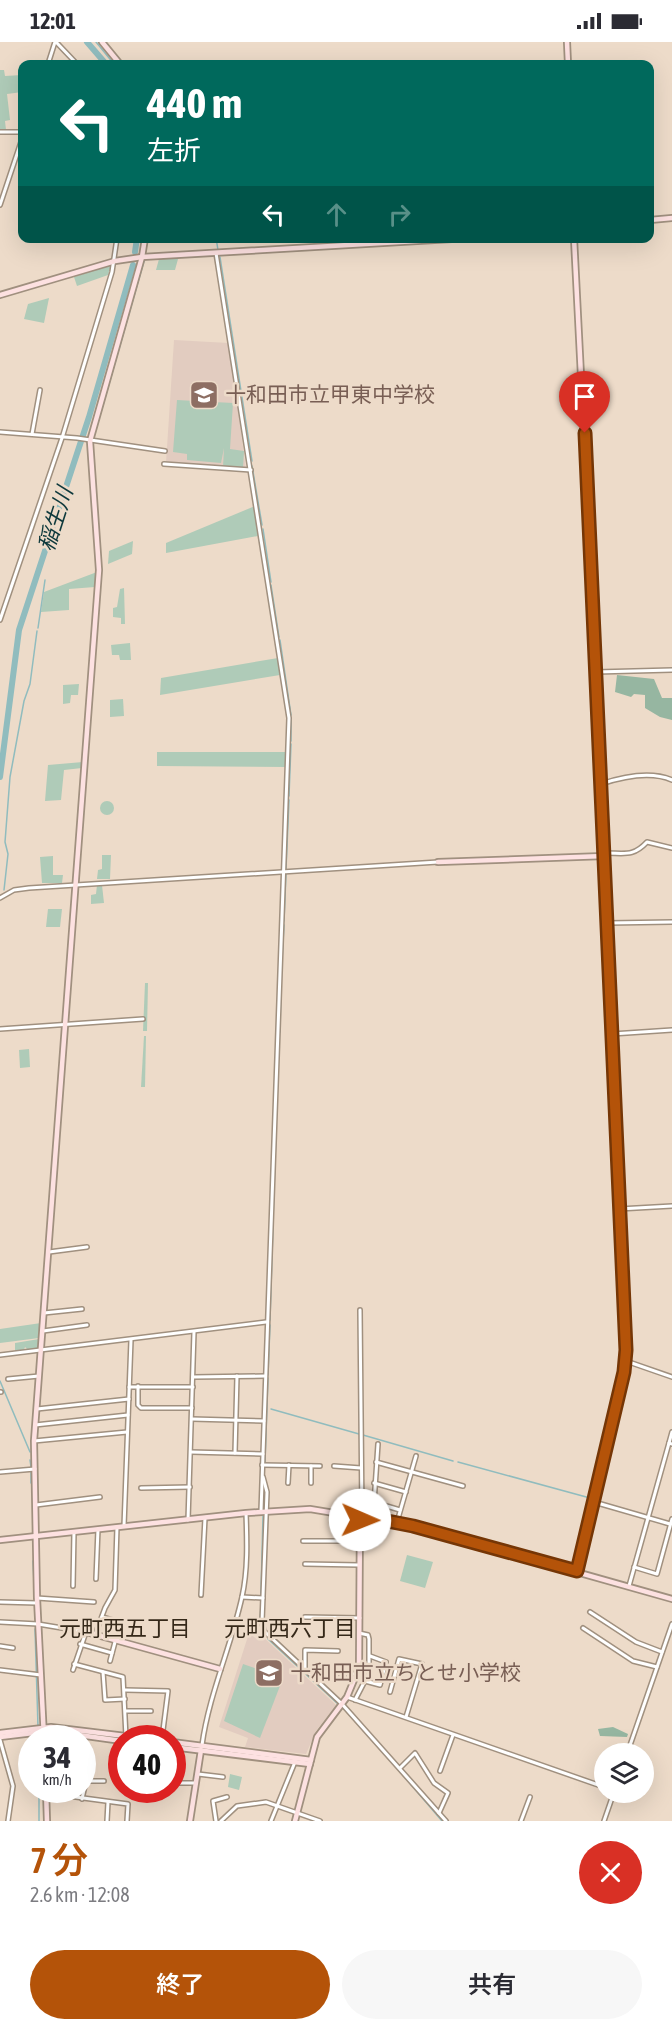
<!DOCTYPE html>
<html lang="ja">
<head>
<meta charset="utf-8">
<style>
	:root { --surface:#fff; --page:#f7f7f7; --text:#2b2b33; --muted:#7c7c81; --accent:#b45309 }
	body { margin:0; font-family:"Asap Condensed","Noto Sans JP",sans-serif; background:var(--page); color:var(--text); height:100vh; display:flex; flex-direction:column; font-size:22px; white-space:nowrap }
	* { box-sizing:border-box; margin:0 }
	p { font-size:20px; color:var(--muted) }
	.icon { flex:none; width:33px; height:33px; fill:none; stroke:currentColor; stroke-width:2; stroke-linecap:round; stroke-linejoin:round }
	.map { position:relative; height:1779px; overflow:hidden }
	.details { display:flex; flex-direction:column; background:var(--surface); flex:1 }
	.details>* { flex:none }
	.guide { position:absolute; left:18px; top:18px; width:636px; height:183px; border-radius:12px; box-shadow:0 6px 24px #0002; background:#00695c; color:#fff; overflow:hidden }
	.controls { position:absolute; left:594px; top:1701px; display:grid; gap:12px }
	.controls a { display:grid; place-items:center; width:60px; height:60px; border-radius:50%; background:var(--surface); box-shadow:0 6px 24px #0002; font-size:30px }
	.speed { position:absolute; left:18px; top:1683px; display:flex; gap:12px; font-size:30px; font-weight:700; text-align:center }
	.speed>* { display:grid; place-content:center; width:78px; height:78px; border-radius:50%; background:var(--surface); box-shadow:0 6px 24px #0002; line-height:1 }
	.speed small { font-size:15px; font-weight:400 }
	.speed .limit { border:9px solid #d22; background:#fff; color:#111 }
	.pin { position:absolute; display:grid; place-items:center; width:51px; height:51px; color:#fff; margin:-62px -26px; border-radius:50% 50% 50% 0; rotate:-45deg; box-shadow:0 0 6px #0007 }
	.pin .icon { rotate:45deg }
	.me { position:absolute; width:66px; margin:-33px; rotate:91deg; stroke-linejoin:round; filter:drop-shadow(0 0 4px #0008) }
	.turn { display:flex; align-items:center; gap:21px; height:126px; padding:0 30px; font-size:27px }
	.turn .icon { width:78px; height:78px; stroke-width:2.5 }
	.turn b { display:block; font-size:42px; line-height:51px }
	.lanes { display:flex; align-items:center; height:57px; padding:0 30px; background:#0003; justify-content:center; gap:30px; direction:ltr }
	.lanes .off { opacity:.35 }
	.round { display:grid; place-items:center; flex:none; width:63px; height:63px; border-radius:32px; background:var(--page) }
	.headline { display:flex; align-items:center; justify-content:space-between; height:102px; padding:0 30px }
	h1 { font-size:36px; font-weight:600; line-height:45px; color:var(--accent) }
	.primary-button { display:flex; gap:12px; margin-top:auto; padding:12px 30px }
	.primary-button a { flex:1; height:69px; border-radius:36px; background:var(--accent); color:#fff; font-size:24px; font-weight:600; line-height:69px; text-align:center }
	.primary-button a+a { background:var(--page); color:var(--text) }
	.status { display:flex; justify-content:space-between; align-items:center; height:42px; padding:0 30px; background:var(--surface); direction:ltr }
	.status svg { height:16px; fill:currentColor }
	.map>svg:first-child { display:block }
	.education { fill:#e2ccc0 }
	.green { fill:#afcbb8 }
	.forest { fill:#96b6a1 }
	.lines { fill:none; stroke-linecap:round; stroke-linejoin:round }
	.stream { stroke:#90bcbe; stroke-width:1.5 }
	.river { stroke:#90bcbe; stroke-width:6 }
	.street-casing { stroke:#a0907f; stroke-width:6 }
	.secondary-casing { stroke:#a0907f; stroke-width:8 }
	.street { stroke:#fff; stroke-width:3 }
	.secondary { stroke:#fde1e1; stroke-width:4.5 }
	.route-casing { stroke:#753606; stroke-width:15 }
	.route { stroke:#b45309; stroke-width:10 }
	.labels { text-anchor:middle; stroke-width:5; stroke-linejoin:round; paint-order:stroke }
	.education-label { font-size:21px; fill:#785e54; stroke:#eddbc9; text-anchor:start }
	.water-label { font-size:22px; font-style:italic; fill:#0e393c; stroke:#eddbc9 }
	.neighbourhood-label { font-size:22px; fill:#352819; stroke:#eddbc9 }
</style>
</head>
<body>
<div class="status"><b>12:01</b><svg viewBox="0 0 49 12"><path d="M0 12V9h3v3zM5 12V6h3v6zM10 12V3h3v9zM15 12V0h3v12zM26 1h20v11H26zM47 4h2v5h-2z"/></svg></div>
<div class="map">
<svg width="672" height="1779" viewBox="0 0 672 1779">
	<rect width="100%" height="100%" fill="#eddbc9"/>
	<g class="education">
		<polygon points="174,298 229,301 246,427 166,421"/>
		<polygon points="249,1591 258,1598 262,1594 336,1663 316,1689 306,1712 245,1705 248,1696 219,1685"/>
	</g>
	<g class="green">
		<polygon points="0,28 4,28 5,34 22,33 22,50 7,52 10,78 5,79 6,88 0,89"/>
		<polygon points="159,217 178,217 175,228 156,228"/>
		<polygon points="111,223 108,233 77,244 74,235"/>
		<polygon points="49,256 44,281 24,277 28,262"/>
		<polygon points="177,358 233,361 230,407 244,409 243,426 223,425 224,406 221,421 187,418 187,412 173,410"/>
		<polygon points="255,464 258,494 166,511 166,501"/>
		<polygon points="133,499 132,512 108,522 109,509"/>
		<polygon points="97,530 95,545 69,547 69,568 41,570 44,550"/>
		<polygon points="124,546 125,582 121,582 121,576 113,575 113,566 117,565 120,547"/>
		<polygon points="130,601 131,618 120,618 119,613 112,613 111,603"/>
		<polygon points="278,616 280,633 160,653 161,636"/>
		<polygon points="79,642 78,653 71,653 70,661 63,662 63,643"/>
		<polygon points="123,657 124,674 110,675 110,658"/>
		<polygon points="157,710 287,710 286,725 157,724"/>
		<polygon points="83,720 82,726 64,728 61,758 45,759 48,723"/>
		<circle cx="107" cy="766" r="7"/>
		<polygon points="102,813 111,813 110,837 97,837 98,828 102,827"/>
		<polygon points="53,814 53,833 63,833 62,841 42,841 40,815"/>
		<polygon points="97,843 102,843 104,861 91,862 91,853 96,852"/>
		<polygon points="48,867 62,867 60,885 46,885"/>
		<polygon points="145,941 148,941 147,989 143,989"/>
		<polygon points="144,994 146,994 145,1045 141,1045"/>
		<polygon points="29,1007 30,1025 20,1026 19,1008"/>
		<polygon points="41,1281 39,1296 0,1301 0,1287"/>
		<polygon points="39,1297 38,1306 28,1308 25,1305 24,1308 15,1309 15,1301"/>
		<polygon points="407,1513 433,1520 425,1546 400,1539"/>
		<polygon points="243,1622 283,1636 260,1696 224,1679"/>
		<polygon points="230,1732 242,1735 239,1748 228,1745"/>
	</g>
	<g class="forest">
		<polygon points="617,633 654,637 662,656 672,656 672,678 660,675 645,666 645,653 634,652 631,655 615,650"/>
		<polygon points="613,1685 628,1692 627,1695 600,1694 598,1687"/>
	</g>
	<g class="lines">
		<g class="stream">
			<polyline points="96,0 114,22"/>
			<polyline points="216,196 218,208"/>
			<polyline points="146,208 147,197"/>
			<polyline points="220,215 252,419"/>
			<polyline points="101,370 144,219"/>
			<polyline points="252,424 262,483"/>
			<polyline points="263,487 271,540"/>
			<polyline points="271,543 279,595"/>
			<polyline points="38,586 45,538"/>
			<polyline points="280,598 291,673"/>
			<polyline points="291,678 291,699"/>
			<polyline points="289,754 291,702"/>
			<polyline points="286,827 289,758"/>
			<polyline points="4,848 8,812 5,800 10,735 24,659 30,642 37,589"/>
			<polyline points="284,879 286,832"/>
			<polyline points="281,935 284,883"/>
			<polyline points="280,990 281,939"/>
			<polyline points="277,1046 279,994"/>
			<polyline points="277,1063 277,1049"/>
			<polyline points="273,1177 276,1089"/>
			<polyline points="270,1278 273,1182"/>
			<polyline points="268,1333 270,1283"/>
			<polyline points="0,1339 30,1410"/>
			<polyline points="271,1367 359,1392"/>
			<polyline points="363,1393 453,1419"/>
			<polyline points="30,1418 31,1425"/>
			<polyline points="265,1420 268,1336"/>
			<polyline points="458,1420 590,1456"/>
			<polyline points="31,1430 31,1441"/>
			<polyline points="264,1463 264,1451"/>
			<polyline points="33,1519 34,1540"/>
			<polyline points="261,1551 263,1474"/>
			<polyline points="261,1562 260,1581 264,1592"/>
			<polyline points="35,1587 38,1685"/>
			<polyline points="268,1597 338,1662"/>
			<polyline points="343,1666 351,1674"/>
			<polyline points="384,1711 442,1779"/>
			<polyline points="39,1748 39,1779"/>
		</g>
		<g class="river">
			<polyline points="87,0 106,22"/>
			<polyline points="135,210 137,196"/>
			<polyline points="0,735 19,588 89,375 133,223"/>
		</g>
		<g class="street-casing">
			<g id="street">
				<polyline points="56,0 77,22"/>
				<polyline points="48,22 55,0"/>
				<polyline points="0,90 22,90"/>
				<polyline points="0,163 22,97"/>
				<polyline points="216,211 289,676 261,1469"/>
				<polyline points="0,390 77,396 165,409"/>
				<polyline points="32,392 40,348"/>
				<polyline points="164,422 251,428"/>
				<polyline points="0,578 62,396 112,230 117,196"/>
				<polyline points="596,630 672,628"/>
				<path d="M601,742c21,-7 50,-13 71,-4"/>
				<path d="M605,811c20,0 28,4 42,-11l25,6"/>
				<polyline points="0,856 14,848 29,846 438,820"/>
				<polyline points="608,881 672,880"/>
				<polyline points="0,987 143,977"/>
				<polyline points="612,992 672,988"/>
				<polyline points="619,1167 672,1164"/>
				<polyline points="49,1210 87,1205"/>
				<polyline points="360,1268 362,1475"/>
				<polyline points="44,1271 82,1267"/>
				<polyline points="43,1289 87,1283"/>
				<polyline points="0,1313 266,1280"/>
				<polyline points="626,1319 672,1335"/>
				<polyline points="193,1335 265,1334"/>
				<polyline points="8,1337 39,1334"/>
				<polyline points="138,1344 138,1363 141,1366 192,1366"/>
				<polyline points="129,1345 193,1345"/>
				<polyline points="0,1350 1,1350"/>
				<polyline points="37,1367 129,1357"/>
				<polyline points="192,1377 264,1379"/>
				<polyline points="35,1383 128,1373"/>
				<polyline points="34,1399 127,1390"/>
				<polyline points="669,1401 672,1390"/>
				<polyline points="191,1410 263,1412"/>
				<polyline points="235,1411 237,1334"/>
				<polyline points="376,1420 463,1444"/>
				<polyline points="262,1423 320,1424"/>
				<polyline points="334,1424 361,1426"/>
				<polyline points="0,1430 35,1427"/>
				<polyline points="263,1435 267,1450 262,1580 264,1589 342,1662 446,1779"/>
				<polyline points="288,1441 289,1423"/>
				<polyline points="311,1441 311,1424"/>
				<polyline points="374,1441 406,1450"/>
				<polyline points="141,1446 190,1445"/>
				<polyline points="373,1460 400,1468"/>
				<polyline points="594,1460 670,1482"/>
				<polyline points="36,1463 100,1455"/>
				<polyline points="373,1476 378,1402"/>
				<polyline points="188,1478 194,1290"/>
				<polyline points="397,1480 416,1414"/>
				<polyline points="124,1484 131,1298"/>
				<polyline points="303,1499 359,1499"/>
				<polyline points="305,1522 359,1523"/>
				<polyline points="634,1525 657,1532 672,1477"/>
				<polyline points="96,1537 98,1487"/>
				<polyline points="73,1544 74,1490"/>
				<polyline points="629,1544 669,1401 672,1402"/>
				<polyline points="201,1553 205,1476"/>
				<polyline points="242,1555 263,1556"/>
				<polyline points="37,1556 94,1560"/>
				<polyline points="0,1560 37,1561"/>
				<polyline points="590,1570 636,1600 662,1610"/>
				<polyline points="102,1575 119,1580"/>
				<polyline points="305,1575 360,1576"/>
				<polyline points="0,1580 38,1582 86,1590 73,1628"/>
				<polyline points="583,1586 633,1619 657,1625"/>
				<polyline points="95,1593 105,1566 115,1548 117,1485"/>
				<polyline points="80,1602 112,1611"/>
				<polyline points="0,1604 13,1606"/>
				<polyline points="110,1619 115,1600"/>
				<polyline points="74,1622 123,1635 126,1695"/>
				<polyline points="305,1627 305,1608 338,1609"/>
				<polyline points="0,1628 41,1633"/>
				<polyline points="103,1630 105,1658 125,1657"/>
				<polyline points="315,1636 318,1631 355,1632"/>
				<polyline points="365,1639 380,1643 386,1620 370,1614"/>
				<polyline points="125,1648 168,1649 162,1696"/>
				<polyline points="390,1650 399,1617 422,1622 406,1675"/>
				<polyline points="347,1655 604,1745"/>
				<polyline points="355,1658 369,1631 369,1597 368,1593 359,1591"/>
				<polyline points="126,1669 151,1669"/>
				<polyline points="0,1698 13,1744 8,1779"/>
				<path d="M202,1703c7,-51 29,-98 40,-148 6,-27 5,-57 4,-84"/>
				<polyline points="627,1712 672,1582"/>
				<polyline points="400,1726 415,1711 434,1741 448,1751 439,1771"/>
				<polyline points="440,1729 453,1693"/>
				<polyline points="198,1732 223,1735"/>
				<polyline points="172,1741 196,1741"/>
				<polyline points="46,1751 128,1762 127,1779"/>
				<polyline points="82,1757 86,1739 104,1739"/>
				<polyline points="107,1779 108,1760"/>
				<polyline points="216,1779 213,1759 227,1755"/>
				<polyline points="221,1779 237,1764 266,1760 320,1779"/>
				<polyline points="271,1779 295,1720"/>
				<polyline points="521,1779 530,1755"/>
				<polyline points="604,1779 614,1750"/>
			</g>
		</g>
		<g class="secondary-casing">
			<g id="secondary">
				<polyline points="102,0 120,22"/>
				<polyline points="567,0 568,22"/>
				<polyline points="650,178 672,176"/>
				<polyline points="574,196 597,649 626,1316 577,1529"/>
				<polyline points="0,253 115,219 142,215 469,196"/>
				<polyline points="438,820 604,814"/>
				<polyline points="0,1498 246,1471 310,1467 413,1484 672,1557"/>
				<polyline points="86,1590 220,1627"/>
				<polyline points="0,1691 51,1685 142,1696"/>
				<polyline points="0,1695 50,1689 122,1699"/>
				<polyline points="44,1696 37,1556 34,1399 99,528 90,399 142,215 145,196"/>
				<polyline points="172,1700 311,1718"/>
				<polyline points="172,1705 310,1722"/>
				<polyline points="46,1748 47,1779"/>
				<polyline points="190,1779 201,1708"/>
				<polyline points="295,1779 317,1695 347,1655 359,1626 360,1474"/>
			</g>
		</g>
		<use href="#street" class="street"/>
		<use href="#secondary" class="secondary"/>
	</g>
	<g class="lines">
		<g class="route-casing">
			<polyline id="route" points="360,1478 362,1474 413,1484 577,1529 624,1330 626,1308 585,391"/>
		</g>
		<use href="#route" class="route"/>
	</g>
	<defs>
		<g id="school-square" transform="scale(1.5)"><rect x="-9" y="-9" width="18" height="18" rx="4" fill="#8d6e63" stroke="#eddbc9"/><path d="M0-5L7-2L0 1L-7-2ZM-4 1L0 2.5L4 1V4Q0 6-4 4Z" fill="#fff"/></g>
	</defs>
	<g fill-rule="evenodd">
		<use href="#school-square" x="204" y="353"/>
		<use href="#school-square" x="269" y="1631"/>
	</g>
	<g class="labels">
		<g class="education-label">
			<text x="225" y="360">十和田市立甲東中学校</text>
			<text x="290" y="1638">十和田市立ちとせ小学校</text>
		</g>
		<g class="water-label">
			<text transform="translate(55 477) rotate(-72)" y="8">稲生川</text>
		</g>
		<g class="neighbourhood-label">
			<text x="125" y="1594">元町西五丁目</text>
			<text x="290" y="1594">元町西六丁目</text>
		</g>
	</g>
</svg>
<div class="controls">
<a><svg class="icon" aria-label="layers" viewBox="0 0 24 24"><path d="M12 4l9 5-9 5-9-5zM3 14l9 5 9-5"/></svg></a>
</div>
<div class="speed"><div>34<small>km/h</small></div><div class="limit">40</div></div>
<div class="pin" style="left:585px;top:391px;background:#d93025"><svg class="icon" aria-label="arrive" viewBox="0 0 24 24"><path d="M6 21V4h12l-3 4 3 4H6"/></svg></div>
<svg class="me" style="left:360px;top:1478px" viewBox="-20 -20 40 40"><circle r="19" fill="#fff"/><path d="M0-13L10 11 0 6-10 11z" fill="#b45309"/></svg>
<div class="guide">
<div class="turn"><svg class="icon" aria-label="left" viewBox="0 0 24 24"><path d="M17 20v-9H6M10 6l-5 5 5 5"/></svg><div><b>440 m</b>左折</div></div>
<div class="lanes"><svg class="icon" aria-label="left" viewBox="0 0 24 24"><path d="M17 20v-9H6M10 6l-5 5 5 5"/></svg><svg class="icon off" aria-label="ahead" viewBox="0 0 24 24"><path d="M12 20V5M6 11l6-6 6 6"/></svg><svg class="icon off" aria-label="right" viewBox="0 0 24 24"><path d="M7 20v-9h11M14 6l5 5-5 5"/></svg></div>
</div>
</div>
<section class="details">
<div class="headline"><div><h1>7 分</h1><p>2.6 km · 12:08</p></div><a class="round" style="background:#d93025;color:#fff"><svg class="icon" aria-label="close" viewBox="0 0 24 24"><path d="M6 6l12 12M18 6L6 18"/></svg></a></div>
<div class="primary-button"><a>終了</a><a>共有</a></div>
</section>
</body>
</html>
